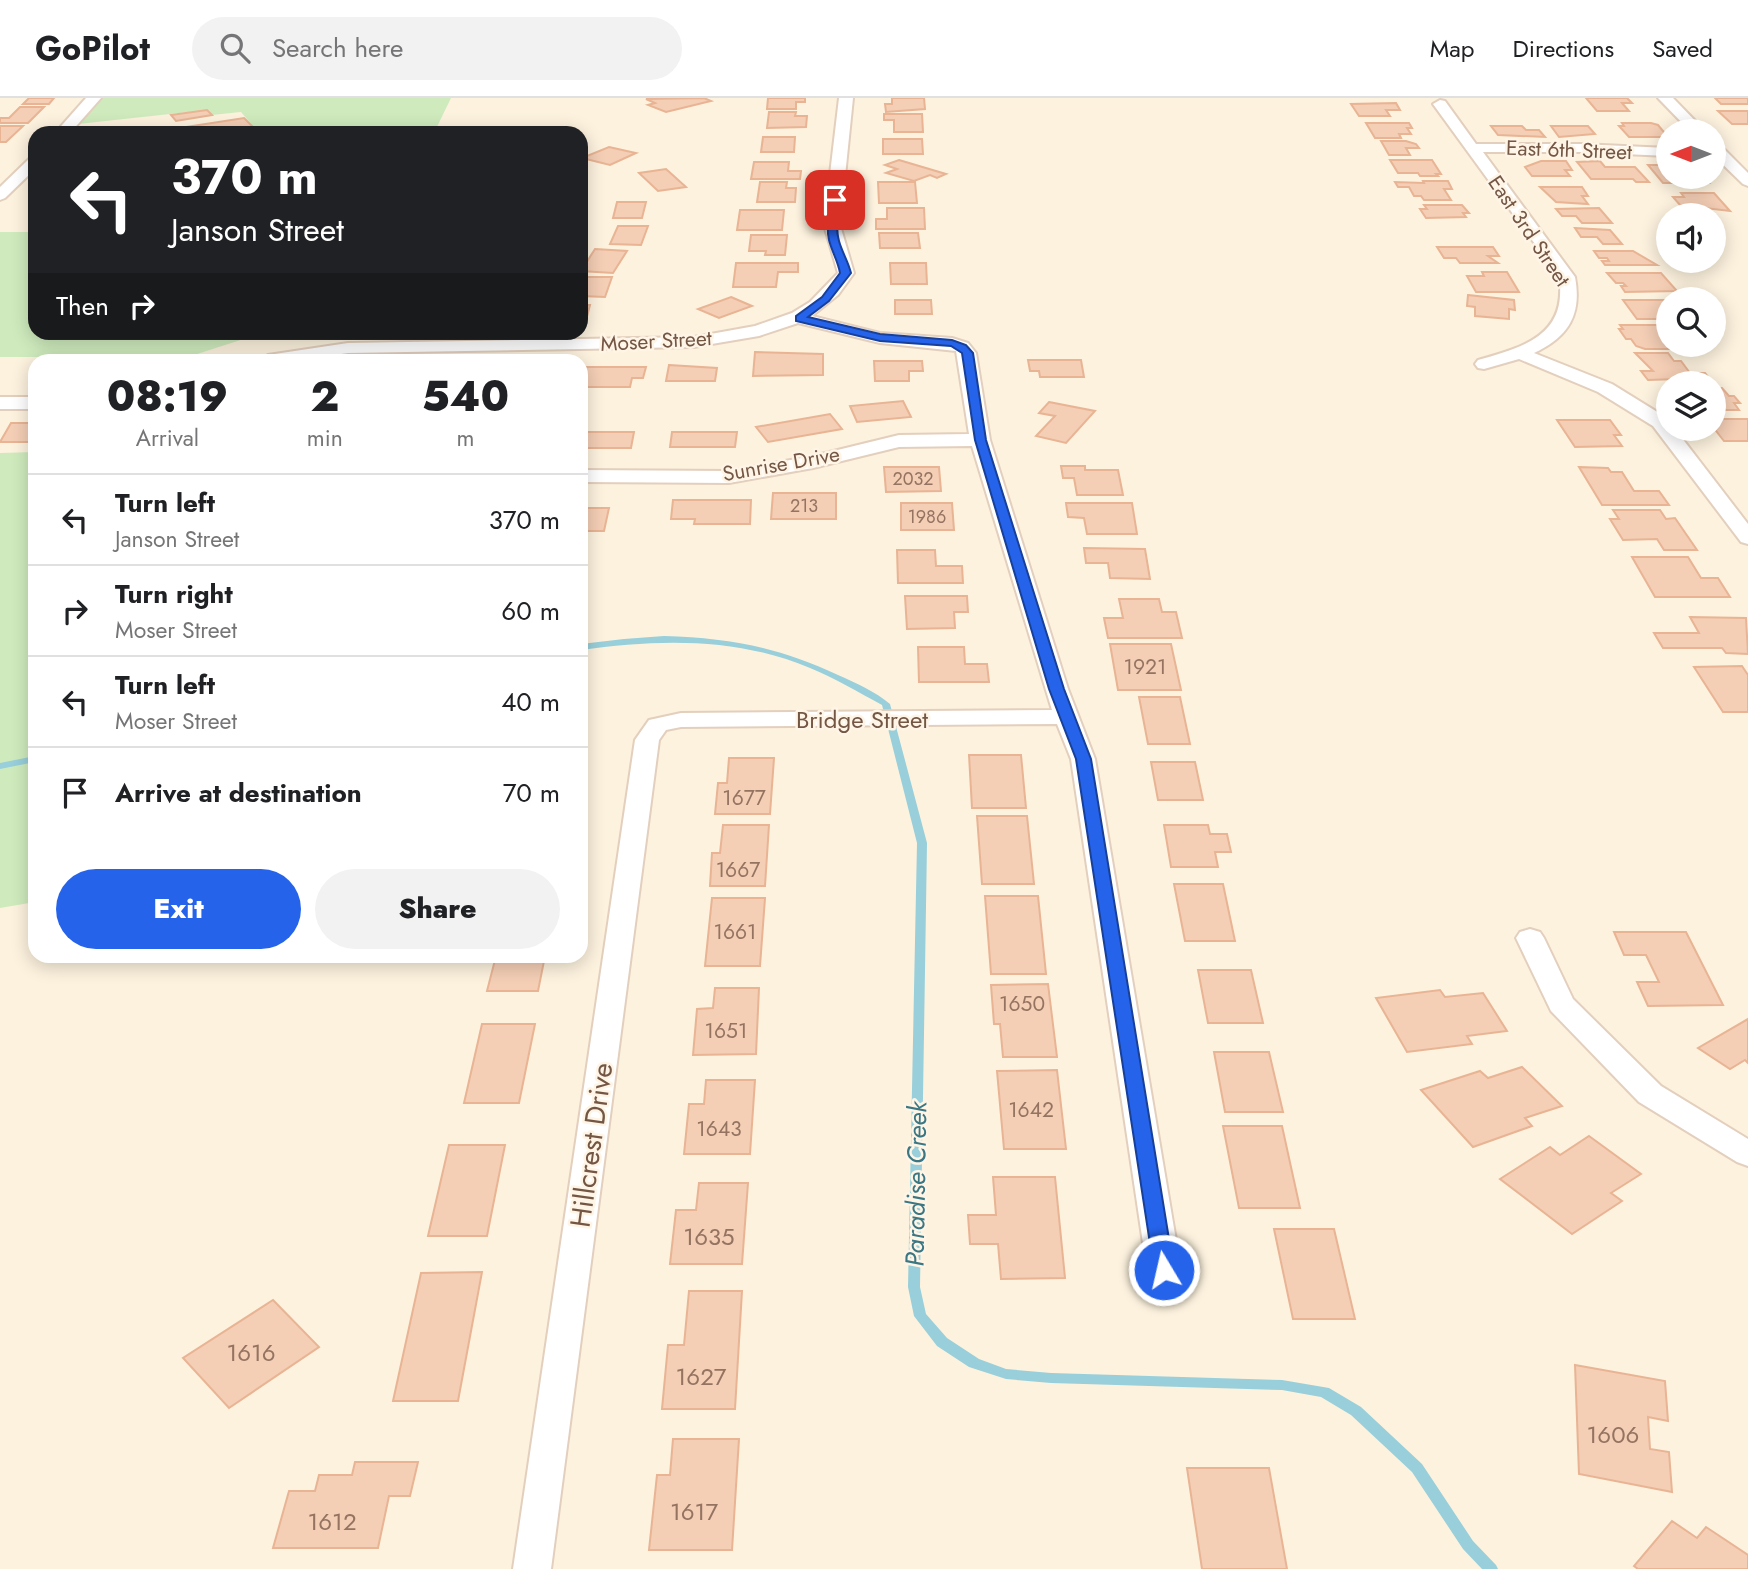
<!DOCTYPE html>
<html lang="en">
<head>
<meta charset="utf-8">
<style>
	:root { --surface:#fff; --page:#f2f2f2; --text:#202124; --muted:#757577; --line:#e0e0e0; --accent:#2563eb }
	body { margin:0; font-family:Jost,sans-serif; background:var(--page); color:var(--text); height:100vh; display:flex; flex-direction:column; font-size:26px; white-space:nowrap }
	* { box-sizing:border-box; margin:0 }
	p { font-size:23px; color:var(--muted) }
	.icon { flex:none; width:38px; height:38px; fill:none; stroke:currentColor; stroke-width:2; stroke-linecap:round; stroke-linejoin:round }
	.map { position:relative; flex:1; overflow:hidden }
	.side { position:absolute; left:28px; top:256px; width:560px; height:609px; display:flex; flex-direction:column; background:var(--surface); border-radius:21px; box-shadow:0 4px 18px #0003 }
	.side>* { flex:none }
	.top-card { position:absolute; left:28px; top:28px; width:560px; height:214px; border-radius:21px; box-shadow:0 4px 18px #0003; background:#202124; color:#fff; overflow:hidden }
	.needle { width:46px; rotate:270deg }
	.buttons { position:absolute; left:1656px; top:21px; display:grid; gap:14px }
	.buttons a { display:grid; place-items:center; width:70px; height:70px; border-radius:50%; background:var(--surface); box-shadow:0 4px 18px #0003; font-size:35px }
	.pin { position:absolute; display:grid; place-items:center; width:60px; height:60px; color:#fff; margin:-30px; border-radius:14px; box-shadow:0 4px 10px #0006 }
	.me { position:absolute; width:77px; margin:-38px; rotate:351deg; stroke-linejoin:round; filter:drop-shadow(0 0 5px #0008) }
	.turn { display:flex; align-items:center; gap:24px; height:147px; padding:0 28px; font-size:32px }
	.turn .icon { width:91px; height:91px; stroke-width:2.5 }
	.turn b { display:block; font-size:49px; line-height:60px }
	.then { display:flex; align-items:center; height:66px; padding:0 28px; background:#0003; gap:14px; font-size:26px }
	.eta { display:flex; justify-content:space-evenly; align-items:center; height:119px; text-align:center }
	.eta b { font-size:42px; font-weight:800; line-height:49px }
	.primary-button { display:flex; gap:14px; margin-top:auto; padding:14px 28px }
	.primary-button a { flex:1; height:80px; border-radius:42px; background:var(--accent); color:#fff; font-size:28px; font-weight:800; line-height:80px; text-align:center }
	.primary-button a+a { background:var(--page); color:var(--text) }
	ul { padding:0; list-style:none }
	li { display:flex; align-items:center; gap:21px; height:91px; padding:0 28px; border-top:2px solid var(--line) }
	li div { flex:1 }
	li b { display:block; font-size:26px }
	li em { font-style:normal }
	header { display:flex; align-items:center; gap:42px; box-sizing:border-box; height:98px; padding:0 35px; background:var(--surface); border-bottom:2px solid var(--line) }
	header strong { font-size:33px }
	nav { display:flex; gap:38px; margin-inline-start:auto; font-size:24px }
	.search { width:490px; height:63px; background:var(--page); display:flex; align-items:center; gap:18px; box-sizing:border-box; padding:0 24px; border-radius:38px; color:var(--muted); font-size:26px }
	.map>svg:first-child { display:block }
	.green { fill:#cfebbd }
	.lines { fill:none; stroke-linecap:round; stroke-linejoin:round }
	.stream { fill:#98cfda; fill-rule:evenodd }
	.building { fill:#f4ceb5; stroke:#e8b494; stroke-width:2 }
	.minor-casing { stroke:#e3cfbd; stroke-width:4 }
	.minor { fill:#fff; fill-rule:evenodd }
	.route { fill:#2563eb; stroke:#184099; stroke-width:2 }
	.labels { text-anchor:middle; stroke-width:5; stroke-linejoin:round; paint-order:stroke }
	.far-number-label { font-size:18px; fill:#947461 }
	.far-street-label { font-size:21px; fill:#745645; stroke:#fff5e6 }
	.number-label { font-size:21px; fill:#947461 }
	.street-label { font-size:24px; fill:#745645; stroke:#fff5e6 }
	.near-number-label { font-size:24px; fill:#947461 }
	.water-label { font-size:26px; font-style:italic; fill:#3b7683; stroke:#fff5e6 }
	.near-street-label { font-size:28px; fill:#745645; stroke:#fff5e6 }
</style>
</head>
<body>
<header>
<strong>GoPilot</strong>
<div class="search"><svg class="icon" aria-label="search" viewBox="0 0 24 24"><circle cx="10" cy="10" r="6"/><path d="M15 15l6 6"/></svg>Search here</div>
<nav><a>Map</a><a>Directions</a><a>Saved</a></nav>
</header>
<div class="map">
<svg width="1748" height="1471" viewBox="0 0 1748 1471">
	<rect width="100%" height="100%" fill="#fdf2de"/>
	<g class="green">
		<polygon points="94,0 451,0 434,35 259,35 241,14 212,17 207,12 69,27"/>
		<polygon points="0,134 35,134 35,234 262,235 188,259 0,259"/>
		<polygon points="35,354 35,804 0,810 0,355"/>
	</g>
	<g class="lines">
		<g class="stream">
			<path d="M664,538c66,2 114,11 174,39 18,8 38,17 52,29l37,139 -7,444 6,27 21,24 32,21 27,10 45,4 231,7 47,8 32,19 61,57 51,77 23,24 2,4h-16l-19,-20 -51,-77 -61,-57 -30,-18 -39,-7 -231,-7 -45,-4 -37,-12 -32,-21 -23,-30 -6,-29 9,-444 -35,-138c-24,-13 -47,-27 -72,-37 -74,-31 -151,-29 -229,-18v-6l43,-5z"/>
			<polygon points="35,658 35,664 0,671 0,665"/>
		</g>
	</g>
	<g class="building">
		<polygon points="29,0 54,0 49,6 23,6"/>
		<polygon points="704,0 711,3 666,14 648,7 655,5 646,1"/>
		<polygon points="768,0 805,0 805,4 796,4 796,11 767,11"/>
		<polygon points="892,0 924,0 925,11 886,14 885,6 892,6"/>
		<polygon points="1586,0 1627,0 1632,5 1622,5 1629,13 1597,13"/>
		<polygon points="1715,0 1748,0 1748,6 1721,6"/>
		<polygon points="1396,5 1400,12 1386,12 1390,18 1359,18 1351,6"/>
		<polygon points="20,9 44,9 28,25 0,25 0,20 9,20"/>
		<polygon points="207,12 212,17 176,23 171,17"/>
		<polygon points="1718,13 1748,13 1748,26 1732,26"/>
		<polygon points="769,14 796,14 795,18 807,18 806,29 767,30"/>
		<polygon points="884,16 922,16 923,34 894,34 894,22 884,22"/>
		<polygon points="244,20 259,35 185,35 180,30"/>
		<polygon points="1366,25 1409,25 1412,30 1407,30 1411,36 1399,36 1401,40 1375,40"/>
		<polygon points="1622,25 1651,25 1658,27 1668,39 1629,39 1619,28 1624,28"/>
		<polygon points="0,28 23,28 6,44 0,44"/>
		<polygon points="1491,28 1522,28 1526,32 1539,32 1545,39 1498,37"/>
		<polygon points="1551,28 1588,28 1595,36 1559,39"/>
		<polygon points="763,39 795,39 794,54 761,54"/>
		<polygon points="883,41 922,41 923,56 883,56"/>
		<polygon points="1381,43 1406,43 1416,46 1419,50 1406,50 1410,57 1389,57"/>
		<polygon points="609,49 636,55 610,67 582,60"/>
		<polygon points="899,62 946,76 937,80 930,77 914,83 886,75 897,71 885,67"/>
		<polygon points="1390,62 1432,62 1441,76 1436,76 1438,78 1420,78 1418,75 1398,75"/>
		<polygon points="1541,63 1566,63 1572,72 1565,72 1570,78 1532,78 1525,69"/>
		<polygon points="1600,63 1605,69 1635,69 1649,84 1636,84 1633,81 1591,81 1577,64"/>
		<polygon points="754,64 789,64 788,73 801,73 800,81 751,81"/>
		<polygon points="1648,67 1665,67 1668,79 1703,79 1709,85 1663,85"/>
		<polygon points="666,71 686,89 658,93 639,75"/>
		<polygon points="1423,83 1448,83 1452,91 1444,91 1451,102 1424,102 1421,98 1414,98 1409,89 1398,89 1395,84 1424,85"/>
		<polygon points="760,84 787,84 786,90 796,90 795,104 757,104"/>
		<polygon points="878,84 915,84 917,105 879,105"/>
		<polygon points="1540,89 1582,89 1588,98 1582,98 1588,106 1556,104"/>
		<polygon points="1681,95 1714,95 1730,113 1680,107 1673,99 1684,99"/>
		<polygon points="617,104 646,104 642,120 613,120"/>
		<polygon points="1424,107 1462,107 1469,115 1463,115 1466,119 1426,120 1420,111 1427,111"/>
		<polygon points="887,110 924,110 925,131 876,131 876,121 887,121"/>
		<polygon points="1599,110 1612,125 1582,125 1576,118 1562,118 1556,111"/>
		<polygon points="740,112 784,112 782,132 737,132"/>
		<polygon points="618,128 648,128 641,147 610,146"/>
		<polygon points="1575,130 1610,132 1622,146 1603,146 1597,139 1581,139"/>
		<polygon points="879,135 918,135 920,150 880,150"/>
		<polygon points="751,137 787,137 785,157 765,157 766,153 749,153"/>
		<polygon points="1437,149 1493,149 1499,158 1488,158 1498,165 1460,165 1456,160 1444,160"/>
		<polygon points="595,151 627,153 613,175 581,173"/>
		<polygon points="1594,153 1633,153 1657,167 1605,167 1602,163 1609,163 1607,160 1599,160"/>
		<polygon points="736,165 798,165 798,174 778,174 776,189 733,189"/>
		<polygon points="890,165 926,165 927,186 891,186"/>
		<polygon points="1482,174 1507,174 1519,194 1476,194 1467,178 1484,178"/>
		<polygon points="1607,175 1661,175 1677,193 1625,194 1621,188 1626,188 1623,185 1616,185"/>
		<polygon points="581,179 612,179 605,199 581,198"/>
		<polygon points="1468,197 1514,202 1515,212 1509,211 1509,221 1475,218 1475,209 1467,208"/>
		<polygon points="731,199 752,208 719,220 698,211"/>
		<polygon points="895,202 931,202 932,216 895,216"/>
		<polygon points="1623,202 1668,202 1668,221 1637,221"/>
		<polygon points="581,207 590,207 584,230 581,230"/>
		<polygon points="1620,227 1660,227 1663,231 1668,231 1668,247 1694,247 1698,251 1645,251 1636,248 1631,241 1626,241 1619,231 1623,231"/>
		<polygon points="755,254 823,256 823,277 753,278"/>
		<polygon points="1635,255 1668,255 1674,263 1681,263 1690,275 1705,275 1709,280 1648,282 1641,273 1653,273"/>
		<polygon points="1028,262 1081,262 1084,279 1040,279 1039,273 1030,273"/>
		<polygon points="874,263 922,263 923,273 909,273 909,283 875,283"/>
		<polygon points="669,267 717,270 715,283 666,283"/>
		<polygon points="582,269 646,269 643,280 632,280 630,289 581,289"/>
		<polygon points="1713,290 1722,290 1729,298 1734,298 1740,305 1734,305 1739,312 1713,312"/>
		<polygon points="903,303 911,319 857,324 850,308"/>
		<polygon points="1049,304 1095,313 1066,345 1036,338 1055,318 1039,315"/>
		<polygon points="830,316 842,331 768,344 756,329"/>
		<polygon points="1713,321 1748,321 1748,343 1724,343 1713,329"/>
		<polygon points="1557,322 1610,322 1621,337 1614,337 1622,348 1575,349"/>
		<polygon points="11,325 35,325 35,344 0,344"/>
		<polygon points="581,334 634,334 631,350 581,350"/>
		<polygon points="672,334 737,334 735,349 670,349"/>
		<polygon points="1061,368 1085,368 1085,372 1118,372 1123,397 1077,397 1074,380 1063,380"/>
		<polygon points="884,369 939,369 941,393 886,394"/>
		<polygon points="1579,369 1608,370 1611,374 1622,374 1634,393 1659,393 1669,407 1602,407"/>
		<polygon points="773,395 836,395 836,421 771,421"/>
		<polygon points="673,402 751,402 750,426 694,426 695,421 671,421"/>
		<polygon points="901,405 952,405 954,432 901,432"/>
		<polygon points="1066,405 1132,405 1137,436 1087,436 1084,420 1068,419"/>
		<polygon points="581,410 609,410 604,433 581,433"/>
		<polygon points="1613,412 1660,412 1666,421 1675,420 1697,452 1664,452 1657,441 1623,442 1610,421 1619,421"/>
		<polygon points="1084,450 1145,451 1150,481 1110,480 1108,465 1086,465"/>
		<polygon points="897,452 935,452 936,468 962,468 963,485 898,485"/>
		<polygon points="1632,459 1688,459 1701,480 1718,480 1730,499 1655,499"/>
		<polygon points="905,498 967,498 968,514 954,514 955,530 907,531"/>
		<polygon points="1119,501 1159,501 1162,514 1176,514 1182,540 1108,540 1104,520 1123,520"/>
		<polygon points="1690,519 1746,520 1748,556 1726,555 1722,550 1663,550 1654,535 1699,535"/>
		<polygon points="1110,546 1171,546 1181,592 1118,592"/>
		<polygon points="918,549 964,549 965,566 987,566 989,584 919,584"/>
		<polygon points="1742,568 1748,577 1748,614 1723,614 1694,569"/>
		<polygon points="1139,599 1180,599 1190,646 1148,646"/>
		<polygon points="969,657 1021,657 1026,710 972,710"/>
		<polygon points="729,660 774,660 770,716 715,716 718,685 727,685"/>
		<polygon points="1151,664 1195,664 1203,702 1158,702"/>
		<polygon points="977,718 1027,718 1034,786 982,786"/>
		<polygon points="723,727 769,727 765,788 710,788 712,755 720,755"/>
		<polygon points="1164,727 1208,727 1210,736 1227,736 1231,754 1215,754 1218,769 1171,769"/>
		<polygon points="1174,786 1223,786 1235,843 1185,843"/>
		<polygon points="985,798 1038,798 1046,876 991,876"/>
		<polygon points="712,800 765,800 760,868 705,868"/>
		<polygon points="1614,834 1686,834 1723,907 1648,908 1637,884 1659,884 1646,857 1624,857"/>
		<polygon points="496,858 545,858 538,893 487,893"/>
		<polygon points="1198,872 1251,872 1263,925 1208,925"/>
		<polygon points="1048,886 1057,959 1003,959 1000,926 994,926 991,887"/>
		<polygon points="715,890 759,890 756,956 693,957 697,911 713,910"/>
		<polygon points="1440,892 1445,899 1483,895 1507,933 1467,938 1472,946 1407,954 1376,900"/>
		<polygon points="1748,921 1748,965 1745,962 1730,971 1698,950"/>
		<polygon points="482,926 535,926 519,1005 464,1005"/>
		<polygon points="1214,954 1269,954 1283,1014 1225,1014"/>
		<polygon points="1522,969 1562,1008 1525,1020 1532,1028 1473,1049 1421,992 1480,973 1488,980"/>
		<polygon points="1057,972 1066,1051 1004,1051 997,973"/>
		<polygon points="706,982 755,982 750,1056 684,1056 689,1006 704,1006"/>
		<polygon points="1223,1028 1282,1028 1300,1110 1239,1110"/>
		<polygon points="1589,1038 1641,1076 1611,1095 1622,1103 1572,1136 1500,1081 1550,1049 1560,1057"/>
		<polygon points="449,1047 505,1047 487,1138 428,1138"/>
		<polygon points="993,1079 1055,1079 1065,1180 1001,1181 998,1146 970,1146 968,1117 996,1117"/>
		<polygon points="699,1085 748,1085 742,1166 670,1166 676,1112 696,1112"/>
		<polygon points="1274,1131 1334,1131 1355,1221 1293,1221"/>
		<polygon points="482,1174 458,1303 393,1303 421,1175"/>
		<polygon points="689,1193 742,1193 735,1311 662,1311 668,1247 684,1247"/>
		<polygon points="273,1202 319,1249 229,1310 183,1260"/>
		<polygon points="1575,1267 1665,1283 1668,1323 1648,1319 1650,1351 1669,1354 1672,1394 1579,1376"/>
		<polygon points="673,1341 739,1341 732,1452 649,1452 657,1377 670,1377"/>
		<polygon points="355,1364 418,1364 410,1398 389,1398 378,1450 273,1450 289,1393 315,1393 319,1377 352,1377"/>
		<polygon points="1187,1370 1269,1370 1287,1471 1202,1471"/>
		<polygon points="1672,1423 1697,1440 1706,1429 1748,1457 1748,1471 1638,1471 1634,1468"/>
	</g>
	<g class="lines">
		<g class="minor-casing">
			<g id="minor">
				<polygon points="86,0 101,0 70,35 55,35"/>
				<polygon points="839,0 853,0 840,127 854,175 838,197 812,218 880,235 952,240 968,245 976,255 990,342 1068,591 1095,661 1181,1172 1176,1181 1164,1185 1152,1181 1147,1172 1071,661 1057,626 681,629 666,632 659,642 551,1471 513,1471 635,642 649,622 681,615 1052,612 972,348 899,349 813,370 729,385 581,384 581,372 729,373 813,358 899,337 969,336 956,253 880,245 798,225 759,238 694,249 348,255 301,262 259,262 268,257 348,245 694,239 755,228 792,215 810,204 838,175 824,127"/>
				<polygon points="1658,0 1673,0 1705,33 1690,33"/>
				<path d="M1440,2l5,1 31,43h104l88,4v8l-88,-4h-97l92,125c7,37 -6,60 -41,76l78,31 55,34 1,11h7l73,95v20l-7,-2 -88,-116 -55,-34 -79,-33 -35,10 -6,-1 -3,-4 3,-4c46,-13 90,-25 81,-83l-126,-173z"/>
				<polygon points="1713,44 1718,45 1748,75 1748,88 1743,86 1713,57"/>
				<polygon points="35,59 35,71 5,100 0,102 0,89 30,60"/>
				<rect x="0" y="299" width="35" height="12"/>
				<polygon points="1530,831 1540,834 1544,840 1573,901 1661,988 1748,1041 1748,1068 1737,1064 1639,1004 1551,913 1516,840 1520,834"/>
			</g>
		</g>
		<use href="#minor" class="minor"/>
	</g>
	<path class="route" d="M835,99l4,3c-1,13 -4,27 0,41 3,11 9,20 12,32l-22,28 -21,16 72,17 72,6 14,5 7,8 13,87 78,249 27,70 83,511 -2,5 -8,3 -7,-3 -3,-5 -78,-511 -27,-70 -74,-249 -13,-87 -11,-7 -71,-5 -84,-20v-5l26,-19 18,-24c-2,-12 -8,-21 -11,-33 -3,-13 -1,-27 1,-40z"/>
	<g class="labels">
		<g class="far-number-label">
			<text x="913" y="387">2032</text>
			<text x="804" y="414">213</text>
			<text x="927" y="425">1986</text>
		</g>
		<g class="far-street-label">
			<text transform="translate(1569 52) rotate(2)" y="7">East 6th Street</text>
			<text transform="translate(1529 133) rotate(56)" y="7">East 3rd Street</text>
			<text transform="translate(656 243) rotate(-3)" y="7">Moser Street</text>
			<text transform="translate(781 366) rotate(-10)" y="7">Sunrise Drive</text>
		</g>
		<g class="number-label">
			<text x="1145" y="576">1921</text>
			<text x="744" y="707">1677</text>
			<text x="738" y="779">1667</text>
			<text x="735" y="841">1661</text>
			<text x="1022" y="913">1650</text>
			<text x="726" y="940">1651</text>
			<text x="1031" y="1019">1642</text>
			<text x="719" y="1038">1643</text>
		</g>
		<g class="street-label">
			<text x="862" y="630">Bridge Street</text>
		</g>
		<g class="near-number-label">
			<text x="709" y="1147">1635</text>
			<text x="251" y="1263">1616</text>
			<text x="701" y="1287">1627</text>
			<text x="1613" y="1345">1606</text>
			<text x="694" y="1422">1617</text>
			<text x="332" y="1432">1612</text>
		</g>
		<g class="water-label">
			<text transform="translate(916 1086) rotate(-89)" y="9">Paradise Creek</text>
		</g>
		<g class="near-street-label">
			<text transform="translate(591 1047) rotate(-82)" y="10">Hillcrest Drive</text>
		</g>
	</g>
</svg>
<div class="buttons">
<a><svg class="needle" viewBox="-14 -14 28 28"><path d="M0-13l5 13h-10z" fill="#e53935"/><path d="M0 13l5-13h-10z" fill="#757577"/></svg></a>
<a><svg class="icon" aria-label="sound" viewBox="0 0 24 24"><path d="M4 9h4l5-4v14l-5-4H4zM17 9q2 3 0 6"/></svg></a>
<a><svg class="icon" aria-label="search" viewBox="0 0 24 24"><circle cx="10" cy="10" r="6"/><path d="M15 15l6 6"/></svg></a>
<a><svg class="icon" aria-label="layers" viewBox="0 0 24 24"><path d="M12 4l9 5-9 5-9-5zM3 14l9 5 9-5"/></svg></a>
</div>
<div class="pin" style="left:835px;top:102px;background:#d93025"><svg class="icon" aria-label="arrive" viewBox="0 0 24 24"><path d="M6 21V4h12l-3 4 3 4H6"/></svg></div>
<svg class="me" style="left:1164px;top:1172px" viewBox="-20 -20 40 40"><circle r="17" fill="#2563eb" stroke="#fff" stroke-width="3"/><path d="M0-11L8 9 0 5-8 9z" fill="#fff"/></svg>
<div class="top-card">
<div class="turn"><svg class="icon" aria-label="left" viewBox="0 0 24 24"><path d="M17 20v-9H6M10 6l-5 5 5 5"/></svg><div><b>370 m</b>Janson Street</div></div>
<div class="then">Then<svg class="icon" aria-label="right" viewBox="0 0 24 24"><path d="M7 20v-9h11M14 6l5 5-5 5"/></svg></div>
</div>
<section class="side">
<div class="eta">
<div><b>08:19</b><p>Arrival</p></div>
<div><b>2</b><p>min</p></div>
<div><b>540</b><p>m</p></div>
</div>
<ul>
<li><svg class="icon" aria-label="left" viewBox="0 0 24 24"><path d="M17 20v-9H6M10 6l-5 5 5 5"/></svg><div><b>Turn left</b><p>Janson Street</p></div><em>370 m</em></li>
<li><svg class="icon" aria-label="right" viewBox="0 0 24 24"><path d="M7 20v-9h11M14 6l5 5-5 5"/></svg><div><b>Turn right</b><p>Moser Street</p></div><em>60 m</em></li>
<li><svg class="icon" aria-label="left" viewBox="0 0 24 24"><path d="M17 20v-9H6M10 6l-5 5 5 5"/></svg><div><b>Turn left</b><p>Moser Street</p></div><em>40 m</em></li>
<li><svg class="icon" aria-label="arrive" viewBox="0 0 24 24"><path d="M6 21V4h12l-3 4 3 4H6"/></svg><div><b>Arrive at destination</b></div><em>70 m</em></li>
</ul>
<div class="primary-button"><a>Exit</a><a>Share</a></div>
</section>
</div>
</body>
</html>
